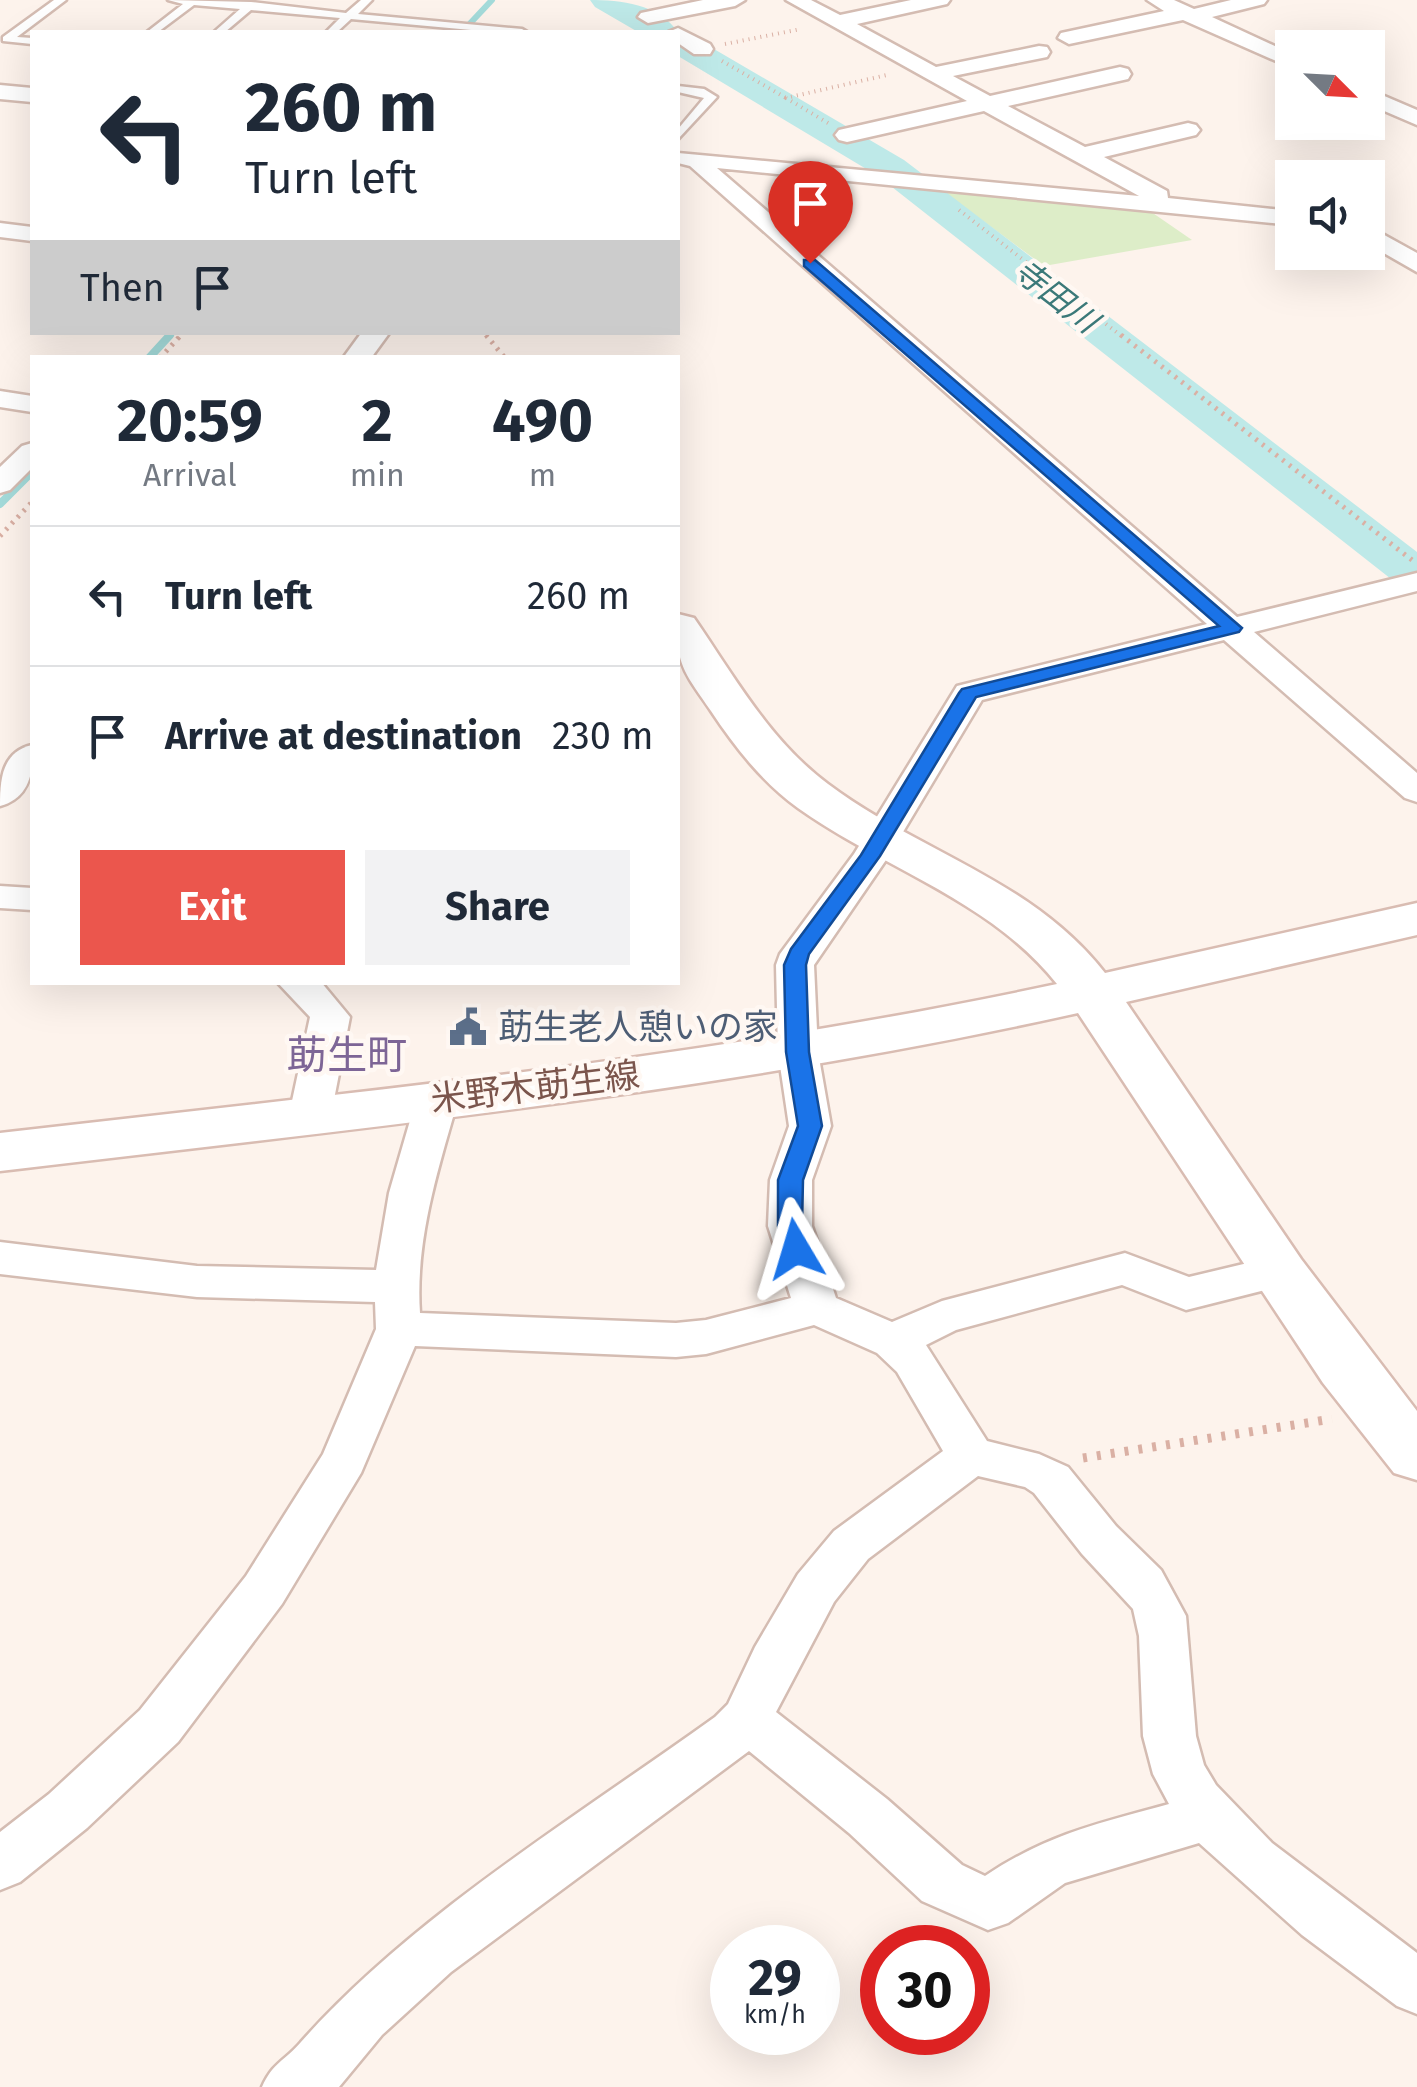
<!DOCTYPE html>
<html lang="en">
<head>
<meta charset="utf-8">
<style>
	:root { --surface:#fff; --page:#f2f2f3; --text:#1f2937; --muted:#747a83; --line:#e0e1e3; --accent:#eb564d }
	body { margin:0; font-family:"Fira Sans","Noto Sans JP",sans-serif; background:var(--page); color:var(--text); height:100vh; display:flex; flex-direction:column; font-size:38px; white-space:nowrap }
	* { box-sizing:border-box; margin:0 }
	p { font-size:32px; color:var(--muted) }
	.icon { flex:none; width:55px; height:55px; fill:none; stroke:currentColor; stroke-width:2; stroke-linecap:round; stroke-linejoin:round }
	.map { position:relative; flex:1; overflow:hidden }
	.side { position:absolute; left:30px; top:355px; width:650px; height:630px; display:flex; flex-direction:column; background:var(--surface); border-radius:0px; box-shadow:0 10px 40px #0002 }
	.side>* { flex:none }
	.top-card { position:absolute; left:30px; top:30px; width:650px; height:305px; border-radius:0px; box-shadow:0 10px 40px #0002; background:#fff; color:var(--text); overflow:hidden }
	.needle { width:65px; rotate:114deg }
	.controls { position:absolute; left:1275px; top:30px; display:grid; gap:20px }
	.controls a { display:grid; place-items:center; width:110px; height:110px; border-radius:0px; background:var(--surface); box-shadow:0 10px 40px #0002; font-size:50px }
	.speed { position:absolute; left:710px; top:1925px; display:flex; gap:20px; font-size:50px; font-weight:700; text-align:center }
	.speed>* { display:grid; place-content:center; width:130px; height:130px; border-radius:50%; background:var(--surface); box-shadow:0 10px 40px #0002; line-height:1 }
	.speed small { font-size:25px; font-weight:400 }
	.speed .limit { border:15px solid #d22; background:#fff; color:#111 }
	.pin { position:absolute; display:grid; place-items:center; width:85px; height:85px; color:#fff; margin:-102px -42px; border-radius:50% 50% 50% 0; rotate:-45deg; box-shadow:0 0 10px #0007 }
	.pin .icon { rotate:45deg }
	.me { position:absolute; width:110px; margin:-55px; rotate:353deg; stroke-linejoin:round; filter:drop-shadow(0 0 8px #0008) }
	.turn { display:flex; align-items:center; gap:35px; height:210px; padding:0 50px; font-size:45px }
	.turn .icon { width:130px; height:130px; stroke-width:2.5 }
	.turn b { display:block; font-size:70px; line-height:85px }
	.then { display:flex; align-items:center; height:95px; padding:0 50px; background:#0003; gap:20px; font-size:38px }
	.eta { display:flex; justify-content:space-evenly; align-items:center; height:170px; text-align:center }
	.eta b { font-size:60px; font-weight:700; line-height:70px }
	.button { display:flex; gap:20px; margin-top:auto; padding:20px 50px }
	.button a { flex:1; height:115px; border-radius:0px; background:var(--accent); color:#fff; font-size:40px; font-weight:700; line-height:115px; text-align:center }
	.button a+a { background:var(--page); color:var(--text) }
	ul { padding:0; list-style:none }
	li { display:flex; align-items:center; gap:30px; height:140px; padding:0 50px; border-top:2px solid var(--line) }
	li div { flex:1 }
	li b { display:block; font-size:38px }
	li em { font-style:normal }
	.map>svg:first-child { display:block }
	.green { fill:#ddedc8 }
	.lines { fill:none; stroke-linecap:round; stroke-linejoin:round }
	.stream-far1 { stroke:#a4dbda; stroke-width:6 }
	.stream { stroke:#a4dbda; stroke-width:8 }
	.river { fill:#bee9e8; fill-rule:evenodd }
	.lane-casing { stroke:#d4bcb2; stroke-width:5 }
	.street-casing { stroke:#d4bcb2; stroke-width:5 }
	.secondary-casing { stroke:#d9bcb2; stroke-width:5 }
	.path-far2 { stroke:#dab0a4; stroke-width:4; stroke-dasharray:1 5; stroke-linecap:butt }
	.path-far1 { stroke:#dab0a4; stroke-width:5; stroke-dasharray:2.5 6; stroke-linecap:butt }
	.path { stroke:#dab0a4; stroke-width:9; stroke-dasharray:4 10; stroke-linecap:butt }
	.lane { fill:#fff; fill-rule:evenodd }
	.street { fill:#fff; fill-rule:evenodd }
	.secondary { fill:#fff; fill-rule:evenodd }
	.route { fill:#1a73e8; stroke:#114b97; stroke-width:2.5 }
	.labels { text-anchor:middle; stroke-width:9; stroke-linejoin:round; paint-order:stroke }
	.far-water-label { font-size:32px; font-style:italic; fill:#3b7979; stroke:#fff8f3 }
	.service-label { font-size:35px; fill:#4e5e75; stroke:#fff8f3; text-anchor:start }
	.street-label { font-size:35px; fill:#7b554c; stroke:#fff8f3 }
	.quarter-label { font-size:40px; fill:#7d6596; stroke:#fff8f3 }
</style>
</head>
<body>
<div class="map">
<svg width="1417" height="2087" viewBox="0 0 1417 2087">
	<rect width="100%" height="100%" fill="#fdf3ec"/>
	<polygon class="green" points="944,192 1147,209 1192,240 1044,266"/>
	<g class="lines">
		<g class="stream-far1">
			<polyline points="462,32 492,0"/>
			<polyline points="168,338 173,332"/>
		</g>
		<g class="stream">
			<polyline points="149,358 170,335"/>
			<polyline points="0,504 32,472"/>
		</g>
		<path class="river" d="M590,0c31,0 68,4 88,32l12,3 214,125 513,392v39l-17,-5 -522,-410 -200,-120v-24h-40l-43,-25z"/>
		<g class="lane-casing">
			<g id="lane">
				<polygon points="54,0 66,0 17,37 32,38 32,44 3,41 3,37"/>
				<polygon points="168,0 251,2 346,13 361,0 372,0 358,14 522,29 527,32 493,32 351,19 337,32 326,32 340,18 251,10 225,32 214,32 240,9 194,5 158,32 147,32 183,4"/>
				<polygon points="678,86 704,89 717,97 678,139 678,129 704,98 678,92"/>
			</g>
		</g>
		<g class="street-casing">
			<g id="street">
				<polygon points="703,0 745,0 735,6 648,23 638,17 641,13"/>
				<path d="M786,0h25l29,15 71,-15h39l-3,4 -90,20 79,43 103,-21 8,1 3,5 -3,5 -94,19 37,20 130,-29 8,2 3,5 -3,5 -120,27 77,41 103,-24 8,2 4,5 -4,5 -92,22 63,34 1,7 124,13v14l-575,-57 520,449 180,-44v18l-163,41 163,141v29l-12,-4 -181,-158 -242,60 -94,157 -74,108 4,87 13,74 -19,54v46l24,72 56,24 50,-21 183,-48 64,24 92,-22 16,5 6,11 -6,11 -111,28 -64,-25 -166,45 -30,15 61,96 52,13 29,13 48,59 45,44 25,46 10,120 8,29 12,20 56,58 145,110v61l-20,-8 -95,-71 -103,-92 -134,40 -57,40 -20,7 -66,-29 -73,-68 -100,-82 -298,221 -69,63 -43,52h-77c11,-25 23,-26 39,-45 113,-127 275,-225 414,-325l13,-13 27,-57 43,-73 36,-43 109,-80 -46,-79 -20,-19 -63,-28 -108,29 -30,3 -261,-11 -54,127 -79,131 -104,138 -91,86 -67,54 -20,8v-58l49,-38 91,-84 106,-134 77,-122 53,-125 -1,-27 -178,-5 -197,-23v-32l197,24 179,4 13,-77 27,-93 6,-10 15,-4 15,4 6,10c-20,69 -43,141 -38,213l256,10 30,-3 85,-22 -23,-72 2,-46 19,-54 -11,-74 -2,-87 4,-11 74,-100 103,-168 250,-62 -517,-458 -12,-3v-10l461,43 -155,-85 -137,31 -8,-2 -4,-5 4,-5 128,-29zM978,1476l47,11 9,6 48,61 51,55 6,27 4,100 10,38 16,30c-70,19 -123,31 -184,72l-23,-11 -75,-66 -111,-87 58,-110 34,-43z"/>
				<polygon points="1147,0 1174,0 1194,9 1231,0 1267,0 1264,4 1212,17 1292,54 1292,68 1183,20 1069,44 1058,38 1061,33 1164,11"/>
				<polygon points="678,28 710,44 713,49 710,54 694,54 678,43 678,32 668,32"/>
				<polygon points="0,85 32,88 32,102 0,99"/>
				<polygon points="1368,89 1417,110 1417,125 1368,104"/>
				<polygon points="0,223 32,227 32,241 0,237"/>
				<polygon points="1368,226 1417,253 1417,272 1368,244"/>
				<polygon points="362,332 390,332 371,358 343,358"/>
				<polygon points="0,391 32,396 32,412 0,407"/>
				<polygon points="32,443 32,468 10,490 0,493 0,467 22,446"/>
				<path d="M32,745c2,26 -2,53 -32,61 0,-27 2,-54 32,-61z"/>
				<polygon points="0,886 32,888 32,910 0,908"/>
				<polygon points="277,982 321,982 350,1017 331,1115 325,1125 310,1129 295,1125 289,1115 310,1017"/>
			</g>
		</g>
		<g class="secondary-casing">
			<path id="secondary" d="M678,614l16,4c40,58 76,123 134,166 92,69 204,95 277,189l312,-70v32l-291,67 175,257 116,152v69l-23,-7 -71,-90 -245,-370c-355,79 -717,115 -1078,158v-38c354,-41 708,-74 1057,-149 -68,-85 -173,-115 -259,-176 -36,-26 -63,-61 -87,-97 -28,-41 -36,-47 -33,-97z"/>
		</g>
		<g class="path-far2">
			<polyline points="725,44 801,29"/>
			<polyline points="722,61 786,98"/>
			<polyline points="828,123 786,98 887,75"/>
			<polyline points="959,210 1124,338"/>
			<polyline points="483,332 488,338"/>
			<polyline points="179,338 184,332"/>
		</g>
		<g class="path-far1">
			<polyline points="486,335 505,358"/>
			<polyline points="1121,335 1412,560"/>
			<polyline points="160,358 181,335"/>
			<polyline points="0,536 32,502"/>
		</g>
		<polyline class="path" points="1083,1458 1332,1419"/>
		<use href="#lane" class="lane"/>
		<use href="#street" class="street"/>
		<use href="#secondary" class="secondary"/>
	</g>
	<polygon class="route" points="804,260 815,260 1242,628 1239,632 976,697 880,856 809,954 806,965 809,1052 822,1126 803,1180 802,1226 809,1249 796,1258 784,1249 778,1226 778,1180 798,1126 786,1052 784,965 791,949 861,855 959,693 962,689 1219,626 804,266"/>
	<defs>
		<g id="civic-bare" transform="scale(3)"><path d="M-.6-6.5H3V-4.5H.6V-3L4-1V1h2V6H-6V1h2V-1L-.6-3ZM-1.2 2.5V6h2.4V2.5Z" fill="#5c6f8a" stroke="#fff8f3" stroke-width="2.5" paint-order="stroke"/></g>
	</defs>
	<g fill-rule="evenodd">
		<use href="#civic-bare" x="468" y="1027"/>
	</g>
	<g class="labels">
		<g class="far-water-label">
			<text transform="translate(1056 296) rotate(38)" y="11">寺田川</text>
		</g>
		<g class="service-label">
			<text x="498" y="1039">莇生老人憩いの家</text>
		</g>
		<g class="street-label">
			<text transform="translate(535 1087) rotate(-7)" y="12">米野木莇生線</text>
		</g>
		<g class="quarter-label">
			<text x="347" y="1069">莇生町</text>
		</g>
	</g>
</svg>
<div class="controls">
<a><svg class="needle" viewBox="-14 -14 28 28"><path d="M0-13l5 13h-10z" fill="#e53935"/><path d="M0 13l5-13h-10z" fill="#747a83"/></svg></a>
<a><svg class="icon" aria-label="sound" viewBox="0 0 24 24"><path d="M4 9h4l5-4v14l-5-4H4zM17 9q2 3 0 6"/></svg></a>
</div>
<div class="speed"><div>29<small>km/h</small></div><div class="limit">30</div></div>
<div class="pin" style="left:810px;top:263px;background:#d93025"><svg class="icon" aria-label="arrive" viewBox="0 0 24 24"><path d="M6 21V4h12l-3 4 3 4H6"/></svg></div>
<svg class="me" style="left:796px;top:1249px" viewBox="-20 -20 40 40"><path d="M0-17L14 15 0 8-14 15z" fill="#1a73e8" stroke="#fff" stroke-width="4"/></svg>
<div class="top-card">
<div class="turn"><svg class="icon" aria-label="left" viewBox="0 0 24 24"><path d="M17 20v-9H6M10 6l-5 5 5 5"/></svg><div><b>260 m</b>Turn left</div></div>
<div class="then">Then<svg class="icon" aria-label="arrive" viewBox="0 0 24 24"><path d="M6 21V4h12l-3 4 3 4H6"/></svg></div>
</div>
<section class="side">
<div class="eta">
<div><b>20:59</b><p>Arrival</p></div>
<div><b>2</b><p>min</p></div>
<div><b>490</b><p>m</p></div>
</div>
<ul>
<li><svg class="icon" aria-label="left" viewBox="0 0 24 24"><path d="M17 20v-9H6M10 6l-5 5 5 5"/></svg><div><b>Turn left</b></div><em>260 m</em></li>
<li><svg class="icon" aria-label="arrive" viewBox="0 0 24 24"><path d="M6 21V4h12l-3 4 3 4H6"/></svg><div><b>Arrive at destination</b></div><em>230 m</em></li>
</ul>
<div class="button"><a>Exit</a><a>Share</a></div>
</section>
</div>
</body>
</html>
